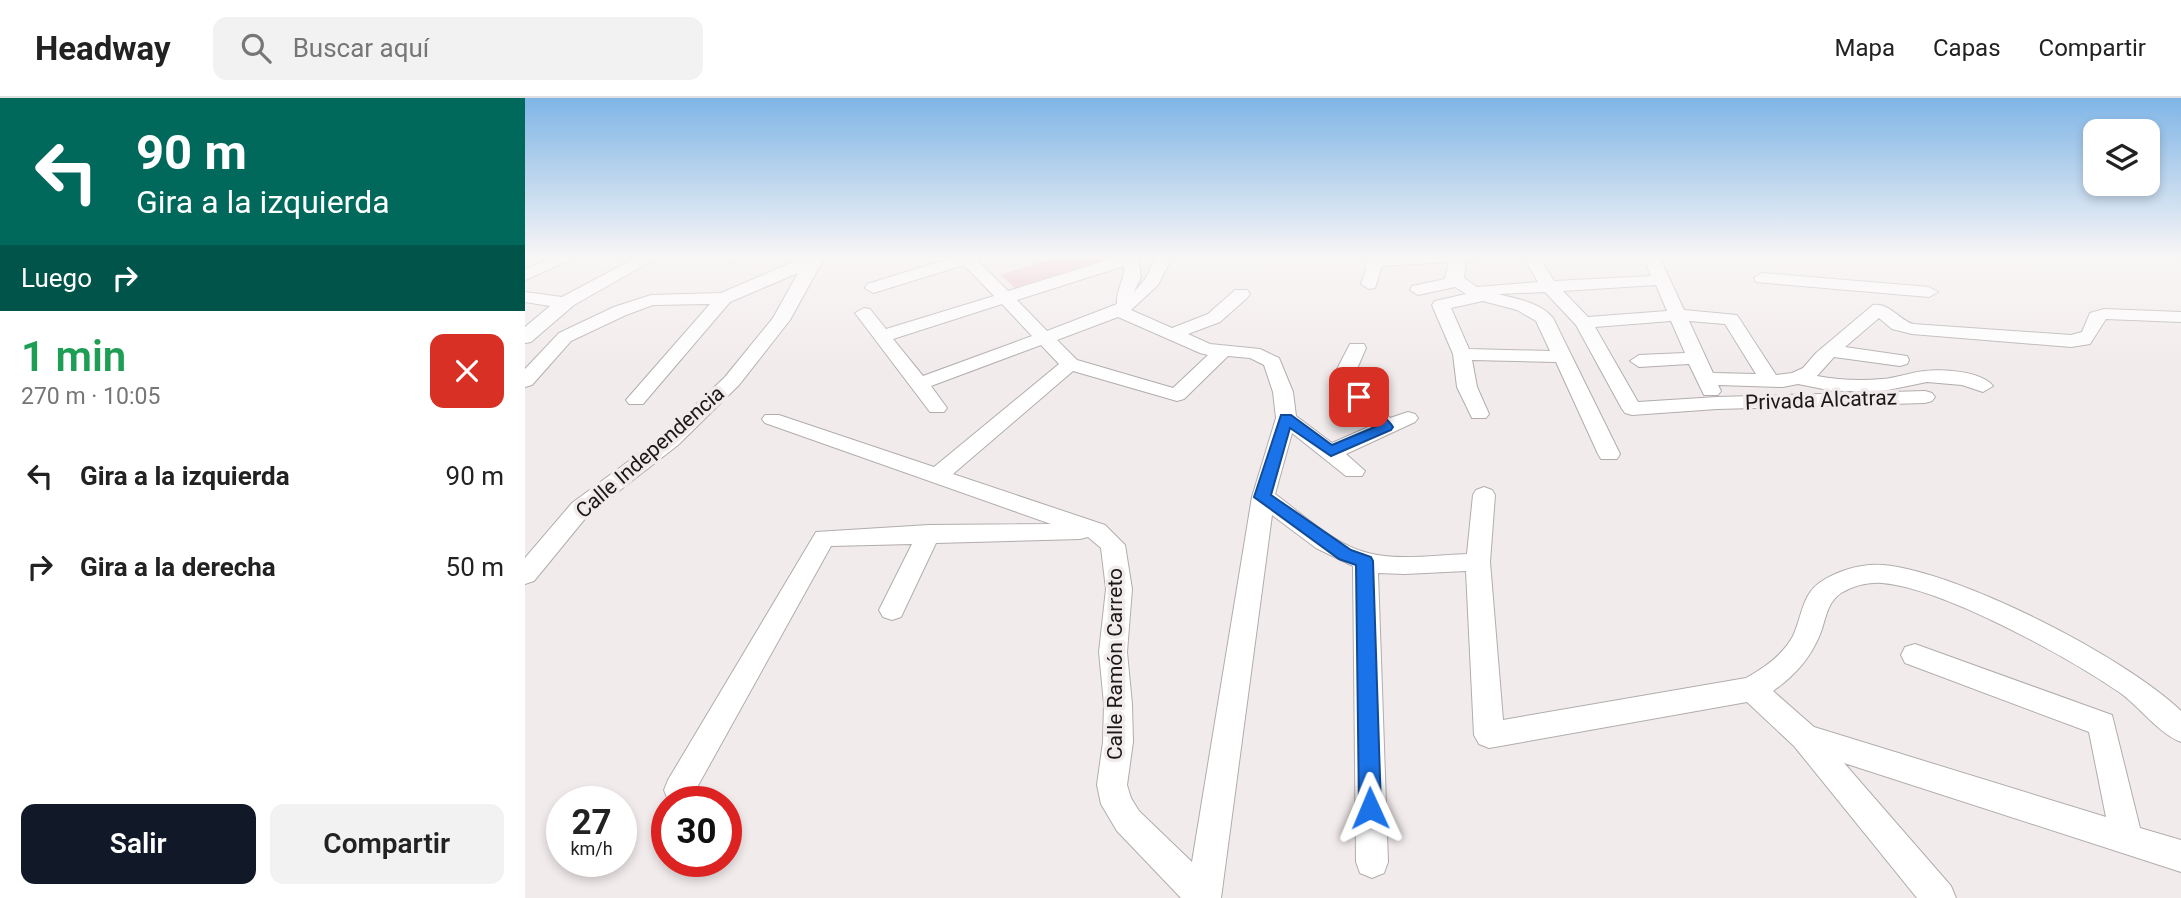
<!DOCTYPE html>
<html lang="es">
<head>
<meta charset="utf-8">
<style>
	:root { --surface:#fff; --page:#f2f2f2; --text:#222; --muted:#767676; --line:#e0e0e0; --accent:#111827 }
	body { margin:0; font-family:Roboto,sans-serif; background:var(--page); color:var(--text); height:100vh; display:flex; flex-direction:column; font-size:26px; white-space:nowrap }
	* { box-sizing:border-box; margin:0 }
	p { font-size:23px; color:var(--muted) }
	.icon { flex:none; width:38px; height:38px; fill:none; stroke:currentColor; stroke-width:2; stroke-linecap:round; stroke-linejoin:round }
	.map { position:relative; flex:1; overflow:hidden }
	.sheet { display:flex; flex-direction:column; background:var(--surface); width:525px }
	.sheet>* { flex:none }
	.hud { background:#00695c; color:#fff; overflow:hidden }
	.fabs { position:absolute; left:1558px; top:21px; display:grid; gap:14px }
	.fabs a { display:grid; place-items:center; width:77px; height:77px; border-radius:14px; background:var(--surface); box-shadow:0 4px 10px #0003; font-size:35px }
	.speed { position:absolute; left:21px; top:688px; display:flex; gap:14px; font-size:35px; font-weight:700; text-align:center }
	.speed>* { display:grid; place-content:center; width:91px; height:91px; border-radius:50%; background:var(--surface); box-shadow:0 4px 10px #0003; line-height:1 }
	.speed small { font-size:18px; font-weight:400 }
	.speed .limit { border:10px solid #d22; background:#fff; color:#111 }
	.pin { position:absolute; display:grid; place-items:center; width:60px; height:60px; color:#fff; margin:-30px; border-radius:14px; box-shadow:0 4px 10px #0006 }
	.me { position:absolute; width:77px; margin:-38px; rotate:359deg; stroke-linejoin:round; filter:drop-shadow(0 0 5px #0008) }
	.turn { display:flex; align-items:center; gap:24px; height:147px; padding:0 21px; font-size:32px }
	.turn .icon { width:91px; height:91px; stroke-width:2.5 }
	.turn b { display:block; font-size:49px; line-height:60px }
	.then { display:flex; align-items:center; height:66px; padding:0 21px; background:#0003; gap:14px; font-size:26px }
	.round { display:grid; place-items:center; flex:none; width:74px; height:74px; border-radius:14px; background:var(--page) }
	.head { display:flex; align-items:center; justify-content:space-between; height:119px; padding:0 21px }
	h1 { font-size:42px; font-weight:600; line-height:52px; color:#1e9e55 }
	.action { display:flex; gap:14px; margin-top:auto; padding:14px 21px }
	.action a { flex:1; height:80px; border-radius:14px; background:var(--accent); color:#fff; font-size:28px; font-weight:600; line-height:80px; text-align:center }
	.action a+a { background:var(--page); color:var(--text) }
	ul { padding:0; list-style:none }
	li { display:flex; align-items:center; gap:21px; height:91px; padding:0 21px }
	li div { flex:1 }
	li b { display:block; font-size:26px }
	li em { font-style:normal }
	header { display:flex; align-items:center; gap:42px; box-sizing:border-box; height:98px; padding:0 35px; background:var(--surface); border-bottom:2px solid var(--line) }
	header strong { font-size:33px }
	nav { display:flex; gap:38px; margin-inline-start:auto; font-size:24px }
	.search { width:490px; height:63px; background:var(--page); display:flex; align-items:center; gap:18px; box-sizing:border-box; padding:0 24px; border-radius:14px; color:var(--muted); font-size:26px }
	main { display:flex; flex:1; min-height:0 }
	.map>svg:first-child { display:block }
	.green { fill:#eab7bf }
	.lines { fill:none; stroke-linecap:round; stroke-linejoin:round }
	.street-casing { stroke:#b2acad; stroke-width:2 }
	.street { fill:#fff; fill-rule:evenodd }
	.route { fill:#1a73e8; stroke:#114b97; stroke-width:2 }
	.labels { text-anchor:middle; stroke-width:7; stroke-linejoin:round; paint-order:stroke }
	.street-label { font-size:21px; fill:#1a1818; stroke:#f2ebec }
</style>
</head>
<body>
<header>
<strong>Headway</strong>
<div class="search"><svg class="icon" aria-label="search" viewBox="0 0 24 24"><circle cx="10" cy="10" r="6"/><path d="M15 15l6 6"/></svg>Buscar aquí</div>
<nav><a>Mapa</a><a>Capas</a><a>Compartir</a></nav>
</header>
<main>
<section class="sheet">
<div class="hud">
<div class="turn"><svg class="icon" aria-label="left" viewBox="0 0 24 24"><path d="M17 20v-9H6M10 6l-5 5 5 5"/></svg><div><b>90 m</b>Gira a la izquierda</div></div>
<div class="then">Luego<svg class="icon" aria-label="right" viewBox="0 0 24 24"><path d="M7 20v-9h11M14 6l5 5-5 5"/></svg></div>
</div>
<div class="head"><div><h1>1 min</h1><p>270 m · 10:05</p></div><a class="round" style="background:#d93025;color:#fff"><svg class="icon" aria-label="close" viewBox="0 0 24 24"><path d="M6 6l12 12M18 6L6 18"/></svg></a></div>
<ul>
<li><svg class="icon" aria-label="left" viewBox="0 0 24 24"><path d="M17 20v-9H6M10 6l-5 5 5 5"/></svg><div><b>Gira a la izquierda</b></div><em>90 m</em></li>
<li><svg class="icon" aria-label="right" viewBox="0 0 24 24"><path d="M7 20v-9h11M14 6l5 5-5 5"/></svg><div><b>Gira a la derecha</b></div><em>50 m</em></li>
</ul>
<div class="action"><a>Salir</a><a>Compartir</a></div>
</section>
<div class="map">
<svg width="1656" height="800" viewBox="0 0 1656 800">
	<rect width="100%" height="100%" fill="#f2ebec"/>
	<polygon class="green" points="535,158 592,160 492,192 476,177"/>
	<g class="lines">
		<g class="street-casing">
			<g id="street">
				<polygon points="31,158 54,158 0,182 0,171"/>
				<polygon points="114,158 135,158 49,207 6,244 0,245 0,229 25,208 0,204 0,194 37,199"/>
				<polygon points="215,158 206,164 198,159 198,158"/>
				<polygon points="282,158 298,158 298,162 265,222 214,287 153,347 63,417 9,483 0,486 0,460 47,405 139,337 200,279 248,220 273,175 205,204 118,306 104,306 101,302 185,206 128,207 101,217 46,243 7,287 0,289 0,271 34,235 89,209 126,197 196,195"/>
				<path d="M433,158h26l-6,5 30,30 112,-35h18l3,21 -7,15 11,-13 12,-23h16l-15,29 -27,25 41,18 36,-14 27,-24h12l3,4 -3,4 -27,24 -32,12 22,10 50,5 19,9 14,34 3,24 36,27 41,-18 -37,-43v-11l14,-27h14l2,4 -10,23v10l34,37 18,-6 7,2 3,4 -3,4 -69,32 19,17 -3,5h-16l-54,-43 -17,61c29,21 58,50 93,59 31,8 67,2 99,1l6,-59 3,-5 8,-3 8,3 3,5 -5,67 13,158 243,-42c18,-10 37,-23 47,-42 9,-19 9,-43 29,-55 17,-11 41,-18 61,-16 77,7 242,92 298,146v31c-22,-8 -42,-36 -62,-50 -51,-35 -176,-104 -237,-109 -14,-1 -29,3 -41,10 -16,11 -15,30 -23,46 -10,22 -25,38 -45,52l41,36 292,90 -17,-85 -184,-69 -4,-8 4,-8 10,-3 197,71 28,113 41,12v32l-337,-109 107,123 5,12h-39l-123,-152 -47,-44 -258,46 -10,-4 -5,-9 -8,-164 -61,3 -27,-1 10,289 -4,11 -12,5 -12,-5 -4,-11 -3,-296 -37,-18 -44,-33 -51,383h-40l-64,-67 -16,-27 -4,-19 6,-43 1,-38 -5,-52 7,-63 -5,-41 -13,-11 -8,2 -144,4 -35,74 -9,3 -9,-3 -4,-7 33,-66 -81,2 -141,254h-22l-4,-10 4,-10 148,-248 113,-7 122,-1 -286,-101 -3,-4 3,-4h14l155,52 125,-103 -18,-19 -110,41 16,22 -3,4h-14l-75,-99 9,-5 6,1 16,20 108,-33 -30,-31 -91,28 -8,-5 2,-4zM599,168c1,14 -8,23 -7,38l-70,27 -30,-31zM477,206l30,32 -109,40 -30,-37zM593,219l82,36 8,2 -35,33 -96,-28 -20,-20zM703,258l22,2 14,7 9,27 3,26 -24,79 -60,365 -53,-51 -8,-13 -4,-13 6,-43 -1,-38 -5,-52 5,-63 -7,-44 -20,-20 -152,-51 120,-103 104,30 7,-2z"/>
				<path d="M956,158l-2,3 -13,2 -2,17 13,9 61,-5 -15,-26h16l15,25 97,-5 -8,-20h16l25,54 53,5 39,60 16,-2 11,-5 13,-15 57,-48c16,-3 25,14 40,19l158,11 11,-3 8,-19 14,-4 77,3v10l-75,-3 -16,25 -19,3 -159,-13 -20,-5 -13,-11 -34,29 62,9 2,4 -2,4 -7,2 -66,-9 -17,19c21,4 44,5 65,3 15,-1 29,-7 43,-8 18,-2 56,0 68,15l-10,6 -21,-7 -35,-3 -44,9h-50l-35,-7 -15,3 -65,-2 3,6 -3,4h-14l-15,-31 -50,3 -9,-6 9,-6 46,-2 -14,-32 -76,6 43,75 79,-5 208,-6 7,2 3,4 -3,4 -7,2 -208,6 -85,6 -7,-2 -3,-4 -46,-84 -31,-33 -47,2c19,5 42,8 55,24l67,136 -3,5h-16l-3,-5 -42,-92 -84,-2 5,27 12,27 -3,4h-14l-15,-31 -4,-33 -21,-49 3,-4 31,-7 -11,-7 -37,8 -8,-5 2,-4 33,-7 4,-17 -67,4 -7,22 -6,1 -8,-5 5,-14 -1,-8 8,-5zM1131,187l11,26 -79,6 -25,-26zM958,203l34,9 19,11 14,30 -81,-2 -18,-41zM1164,223l36,3 31,50 -43,-1z"/>
				<polygon points="1237,175 1404,189 1413,194 1404,199 1231,184 1229,180"/>
			</g>
		</g>
		<use href="#street" class="street"/>
	</g>
	<linearGradient id="sky" x2="0" y2="1"><stop stop-color="#7fb5e6"/><stop offset="0.59" stop-color="#f9f6f6"/><stop offset="1" stop-color="#f9f6f6" stop-opacity="0"/></linearGradient>
	<rect width="1656" height="270" fill="url(#sky)"/>
	<polygon class="route" points="834,295 839,296 866,326 868,329 866,332 806,358 765,330 746,397 826,452 846,459 848,463 856,710 853,717 845,720 837,717 834,710 831,467 814,461 729,399 756,317 766,317 807,347 852,328 827,299"/>
	<g class="labels">
		<g class="street-label">
			<text transform="translate(1296 302) rotate(-2)" y="7">Privada Alcatraz</text>
			<text transform="translate(125 354) rotate(-41)" y="7">Calle Independencia</text>
			<text transform="translate(590 566) rotate(-90)" y="7">Calle Ramón Carreto</text>
		</g>
	</g>
</svg>
<div class="fabs">
<a><svg class="icon" aria-label="layers" viewBox="0 0 24 24"><path d="M12 4l9 5-9 5-9-5zM3 14l9 5 9-5"/></svg></a>
</div>
<div class="speed"><div>27<small>km/h</small></div><div class="limit">30</div></div>
<div class="pin" style="left:834px;top:299px;background:#d93025"><svg class="icon" aria-label="arrive" viewBox="0 0 24 24"><path d="M6 21V4h12l-3 4 3 4H6"/></svg></div>
<svg class="me" style="left:845px;top:710px" viewBox="-20 -20 40 40"><path d="M0-17L14 15 0 8-14 15z" fill="#1a73e8" stroke="#fff" stroke-width="4"/></svg>
</div>
</main>
</body>
</html>
